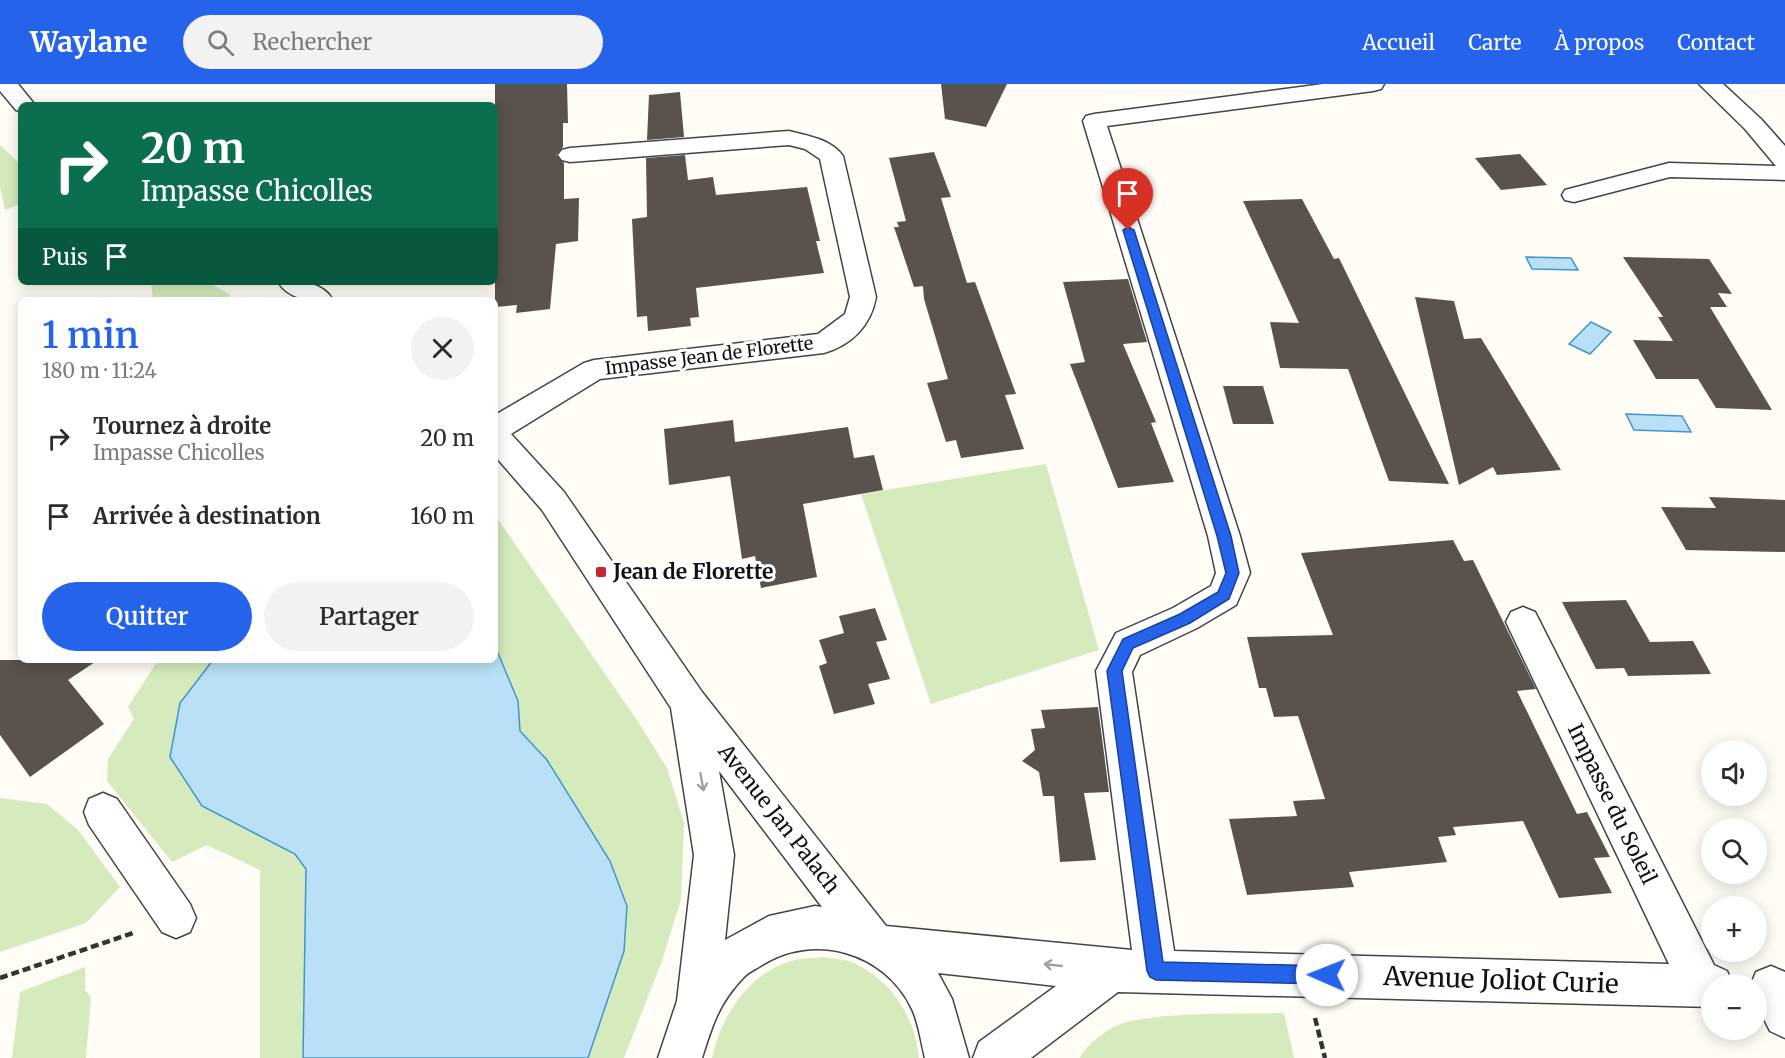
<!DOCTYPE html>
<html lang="fr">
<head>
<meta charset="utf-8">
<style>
	:root { --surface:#fff; --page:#f2f2f3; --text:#2b2b33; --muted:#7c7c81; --accent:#2563eb }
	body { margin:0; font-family:Merriweather,serif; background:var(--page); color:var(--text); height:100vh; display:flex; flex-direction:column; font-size:22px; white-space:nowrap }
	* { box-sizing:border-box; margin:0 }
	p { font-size:20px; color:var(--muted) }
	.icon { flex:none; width:33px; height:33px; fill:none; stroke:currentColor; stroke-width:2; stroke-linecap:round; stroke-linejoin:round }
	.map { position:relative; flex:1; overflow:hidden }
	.side { position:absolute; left:18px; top:213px; width:480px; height:366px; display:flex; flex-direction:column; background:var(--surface); border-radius:9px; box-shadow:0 3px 15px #0003 }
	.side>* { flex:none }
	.top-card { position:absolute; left:18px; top:18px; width:480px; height:183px; border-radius:9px; box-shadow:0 3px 15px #0003; background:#0b6e4f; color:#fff; overflow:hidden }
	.controls { position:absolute; left:1701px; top:656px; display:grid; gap:12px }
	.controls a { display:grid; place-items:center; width:66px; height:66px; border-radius:50%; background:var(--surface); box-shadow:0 3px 15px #0003; font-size:30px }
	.pin { position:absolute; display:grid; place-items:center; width:51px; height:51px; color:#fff; margin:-62px -26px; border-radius:50% 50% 50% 0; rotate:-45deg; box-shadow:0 0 6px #0007 }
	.pin .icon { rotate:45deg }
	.me { position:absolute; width:66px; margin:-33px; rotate:271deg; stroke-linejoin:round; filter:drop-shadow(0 0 4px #0008) }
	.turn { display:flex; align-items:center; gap:21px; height:126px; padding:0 24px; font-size:27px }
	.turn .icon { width:78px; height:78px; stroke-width:2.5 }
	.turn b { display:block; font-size:42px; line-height:51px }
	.then { display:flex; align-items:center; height:57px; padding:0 24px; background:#0003; gap:12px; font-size:22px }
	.round { display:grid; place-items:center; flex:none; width:63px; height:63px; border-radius:32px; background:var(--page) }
	.headline { display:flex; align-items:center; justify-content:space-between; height:102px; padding:0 24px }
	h1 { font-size:36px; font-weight:600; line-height:45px; color:var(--accent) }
	.action { display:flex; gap:12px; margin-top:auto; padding:12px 24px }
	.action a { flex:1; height:69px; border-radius:36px; background:var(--accent); color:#fff; font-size:24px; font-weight:600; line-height:69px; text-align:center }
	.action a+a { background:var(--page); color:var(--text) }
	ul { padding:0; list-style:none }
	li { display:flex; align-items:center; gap:18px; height:78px; padding:0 24px }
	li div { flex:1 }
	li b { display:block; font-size:22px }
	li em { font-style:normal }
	header { display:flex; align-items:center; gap:36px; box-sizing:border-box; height:84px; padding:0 30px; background:var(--accent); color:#fff }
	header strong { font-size:28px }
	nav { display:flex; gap:33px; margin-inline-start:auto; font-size:21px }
	.search { width:420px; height:54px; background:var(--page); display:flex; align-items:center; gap:15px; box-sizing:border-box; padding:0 21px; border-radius:33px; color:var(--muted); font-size:22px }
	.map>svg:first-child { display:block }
	.green { fill:#d5ebbd }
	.water { fill:#b9e0f7; stroke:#3f96cf; stroke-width:1.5 }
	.building { fill:#5a524d }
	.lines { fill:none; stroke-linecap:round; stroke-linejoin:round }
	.minor-casing { stroke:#444; stroke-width:3 }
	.path { stroke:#333; stroke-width:4.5; stroke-dasharray:8 4; stroke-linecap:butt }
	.minor { fill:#fff; fill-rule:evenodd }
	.oneway { stroke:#a0a0a0 }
	.route { fill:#2563eb; stroke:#184099; stroke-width:1.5 }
	.poi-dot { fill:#c4262e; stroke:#fff; stroke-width:2 }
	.labels { text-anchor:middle; stroke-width:6; stroke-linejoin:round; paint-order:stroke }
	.far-street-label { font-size:18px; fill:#111; stroke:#fff }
	.poi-label { font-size:21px; font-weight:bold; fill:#111; stroke:#fff; text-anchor:start }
	.street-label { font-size:21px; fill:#111; stroke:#fff }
	.near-street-label { font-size:26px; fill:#111; stroke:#fff }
</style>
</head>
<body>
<header>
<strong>Waylane</strong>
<div class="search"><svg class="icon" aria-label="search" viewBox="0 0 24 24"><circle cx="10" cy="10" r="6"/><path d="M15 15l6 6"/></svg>Rechercher</div>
<nav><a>Accueil</a><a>Carte</a><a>À propos</a><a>Contact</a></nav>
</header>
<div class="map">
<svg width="1785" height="974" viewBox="0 0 1785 974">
	<rect width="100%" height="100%" fill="#fffdf5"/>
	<g class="green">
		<polygon points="0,61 21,81 21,120 5,126 0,103"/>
		<polygon points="151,198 207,198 231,211 224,216 153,216"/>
		<polygon points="1046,380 1099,566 931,620 861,410"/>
		<polygon points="495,431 637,636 667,684 684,739 681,815 662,877 624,974 260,974 260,786 207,761 172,778 107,697 108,675 134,635 128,623 158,576 495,576"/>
		<polygon points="0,714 47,720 78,746 120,803 86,839 0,868"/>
		<path d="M824,873c10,2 23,2 32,7 37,18 59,54 63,94h-207c9,-42 36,-84 79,-97 10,-3 23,-3 33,-4z"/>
		<polygon points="85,883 85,906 91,913 86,974 12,974 20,908"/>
		<path d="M1284,929l10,45h-214c5,-12 26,-28 38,-33 37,-14 124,-11 166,-12z"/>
	</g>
	<g class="water">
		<polygon points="1526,173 1571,174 1578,186 1532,185"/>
		<polygon points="1591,238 1611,248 1590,270 1569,260"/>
		<polygon points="1626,330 1682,332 1691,348 1634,346"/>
		<polygon points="495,562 518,617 520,647 547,676 610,777 627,822 624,867 588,974 303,974 306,785 295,770 202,722 170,673 180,619 213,576 495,576"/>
	</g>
	<g class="building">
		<polygon points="495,0 567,0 568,39 563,39 563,63 556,71 564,79 564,115 579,114 578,157 556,160 550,225 516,229 517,221 495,223"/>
		<polygon points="941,0 1007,0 986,43 945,35"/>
		<polygon points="680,8 684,53 647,56 649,11"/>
		<polygon points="934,68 951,113 941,114 967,199 975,198 1016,310 1005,311 1024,365 961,374 956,356 946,358 927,299 948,295 924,215 923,202 914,203 894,143 899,143 897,138 906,137 889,74"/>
		<polygon points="1520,70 1547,101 1501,106 1475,74"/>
		<polygon points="685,71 688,96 713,93 716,111 807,103 820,157 816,157 824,189 696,204 699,233 690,234 691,242 648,247 647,232 637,233 632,135 647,133 646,74"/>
		<polygon points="1302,115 1334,175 1339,174 1449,400 1389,397 1348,285 1280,284 1270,238 1299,239 1243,117"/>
		<polygon points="1623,173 1709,175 1732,210 1718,209 1727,223 1710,223 1772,326 1716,324 1698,295 1656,295 1633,256 1673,257 1658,233 1663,233"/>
		<polygon points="1128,195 1147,258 1123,260 1156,338 1151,339 1174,398 1118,404 1070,280 1085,278 1063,198"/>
		<polygon points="1415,213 1454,217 1464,255 1481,254 1561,386 1497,391 1493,383 1459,401"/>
		<polygon points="1223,302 1263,302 1274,340 1233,340"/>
		<polygon points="733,336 735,358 848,343 854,374 874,371 883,406 803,420 817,493 761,504 755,472 742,475 730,392 669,401 664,345"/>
		<polygon points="1709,413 1785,416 1785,468 1686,466 1661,423 1716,424"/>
		<polygon points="1453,456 1464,477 1473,476 1536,605 1517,607 1577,730 1587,728 1610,773 1594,774 1612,809 1559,814 1523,737 1453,743 1456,751 1438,753 1447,778 1349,788 1354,803 1247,811 1229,735 1297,732 1293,717 1325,715 1298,632 1274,633 1266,604 1259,604 1247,553 1333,551 1301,469"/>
		<polygon points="1626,516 1650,558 1693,557 1711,590 1628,592 1624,584 1596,585 1562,518"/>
		<polygon points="875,524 887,556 876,558 890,595 868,600 875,620 834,630 819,582 827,579 819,556 844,549 839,532"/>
		<polygon points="0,576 98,576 68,596 104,640 30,693 0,651"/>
		<polygon points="1098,623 1109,708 1084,709 1096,776 1060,778 1054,712 1043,712 1039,688 1022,677 1035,666 1031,645 1045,644 1041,626"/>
	</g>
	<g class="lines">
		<g class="minor-casing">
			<g id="minor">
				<polygon points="0,0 18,0 35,21 21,21 21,27 16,26 0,7"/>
				<path d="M1323,0h61l-3,5 -8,2 -266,35 133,410 10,37 -14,32 -39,23 -57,27 -8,17 42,279 495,13 -163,-342 5,-10 12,-5 12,5 179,353 13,6 5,13h-20v23l-594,-15 -87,66h-58l6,-16 77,-56 -118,-13 14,26 17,59h-44c-4,-15 -6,-34 -13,-49 -27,-57 -98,-77 -150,-44 -6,4 -14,7 -19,13 -24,25 -31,48 -41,80h-44l19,-57 17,-146 -23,-147 -129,-198 -47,-54v-41l89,-52 10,-3 224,-26 27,-20 5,-17 -30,-138 -15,-10 -16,-4 -219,17 -8,-2 -4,-5 4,-5 8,-2 219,-17c19,5 42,8 54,25l33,141c-5,28 -24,48 -52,56l-224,26 -89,55 53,58 138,200 184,234 246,24 -36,-279 20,-38 57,-25 38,-22 5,-13 -8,-37 -125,-415 3,-5 8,-2zM719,687l103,136 -7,-1 -46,10 -44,24 9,-85z"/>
				<polygon points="1699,0 1723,0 1761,35 1785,62 1785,96 1670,93 1574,118 1565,116 1562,111 1565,106 1669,79 1776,82 1745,45"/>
				<path d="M278,198c21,0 43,-2 55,18 -21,0 -42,2 -55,-18z"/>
				<polygon points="103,709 117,715 190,820 196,834 190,848 176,854 162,848 89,741 84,728 89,715"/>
				<polygon points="1771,882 1785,888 1785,954 1770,947 1756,919 1756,900 1751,900 1756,888"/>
			</g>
		</g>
		<g class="path">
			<polyline points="0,894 136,848"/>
			<polyline points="1315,934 1325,974"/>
		</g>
		<use href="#minor" class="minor"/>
	</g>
	<defs><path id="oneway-shaft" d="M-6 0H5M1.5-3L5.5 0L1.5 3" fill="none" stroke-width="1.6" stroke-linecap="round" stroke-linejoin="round" transform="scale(1.5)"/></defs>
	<g class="oneway">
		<use href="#oneway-shaft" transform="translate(702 698) rotate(80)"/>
		<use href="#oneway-shaft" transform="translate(1053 881) rotate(-174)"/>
	</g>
	<polygon class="route" points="1128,143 1134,146 1231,452 1239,489 1229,515 1190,539 1133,564 1122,587 1163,878 1327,882 1333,885 1336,891 1333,897 1327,900 1156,896 1150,893 1147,887 1107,587 1123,555 1180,530 1218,508 1226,489 1217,452 1123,146"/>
	<rect class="poi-dot" x="595" y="482" width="12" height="12" rx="3"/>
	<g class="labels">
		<g class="far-street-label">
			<text transform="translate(709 272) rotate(-7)" y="6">Impasse Jean de Florette</text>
		</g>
		<g class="poi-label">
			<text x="613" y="495">Jean de Florette</text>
		</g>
		<g class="street-label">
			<text transform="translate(1612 720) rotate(64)" y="7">Impasse du Soleil</text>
			<text transform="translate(779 735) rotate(52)" y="7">Avenue Jan Palach</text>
		</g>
		<g class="near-street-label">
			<text transform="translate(1501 896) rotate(2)" y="9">Avenue Joliot Curie</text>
		</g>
	</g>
</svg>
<div class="controls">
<a><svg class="icon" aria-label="sound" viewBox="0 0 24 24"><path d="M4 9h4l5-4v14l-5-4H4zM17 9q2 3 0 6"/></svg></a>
<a><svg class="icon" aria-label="search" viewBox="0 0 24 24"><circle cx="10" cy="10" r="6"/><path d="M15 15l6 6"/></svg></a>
<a>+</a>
<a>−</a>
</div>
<div class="pin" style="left:1128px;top:146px;background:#d93025"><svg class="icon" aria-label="arrive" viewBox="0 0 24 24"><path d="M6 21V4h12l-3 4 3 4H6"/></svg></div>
<svg class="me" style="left:1327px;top:891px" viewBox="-20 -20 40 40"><circle r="19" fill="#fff"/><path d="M0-13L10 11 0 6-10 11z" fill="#2563eb"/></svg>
<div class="top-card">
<div class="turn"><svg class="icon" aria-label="right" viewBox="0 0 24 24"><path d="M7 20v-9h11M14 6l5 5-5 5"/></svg><div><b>20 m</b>Impasse Chicolles</div></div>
<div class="then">Puis<svg class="icon" aria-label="arrive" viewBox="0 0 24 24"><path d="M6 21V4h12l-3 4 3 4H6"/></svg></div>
</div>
<section class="side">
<div class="headline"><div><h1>1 min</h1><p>180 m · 11:24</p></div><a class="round"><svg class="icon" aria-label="close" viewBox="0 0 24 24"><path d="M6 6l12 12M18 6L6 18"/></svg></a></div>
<ul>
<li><svg class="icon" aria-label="right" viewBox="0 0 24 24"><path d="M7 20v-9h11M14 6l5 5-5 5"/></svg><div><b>Tournez à droite</b><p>Impasse Chicolles</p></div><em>20 m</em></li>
<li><svg class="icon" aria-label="arrive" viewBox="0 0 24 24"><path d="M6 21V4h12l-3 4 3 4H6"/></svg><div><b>Arrivée à destination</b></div><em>160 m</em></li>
</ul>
<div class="action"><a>Quitter</a><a>Partager</a></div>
</section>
</div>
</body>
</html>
